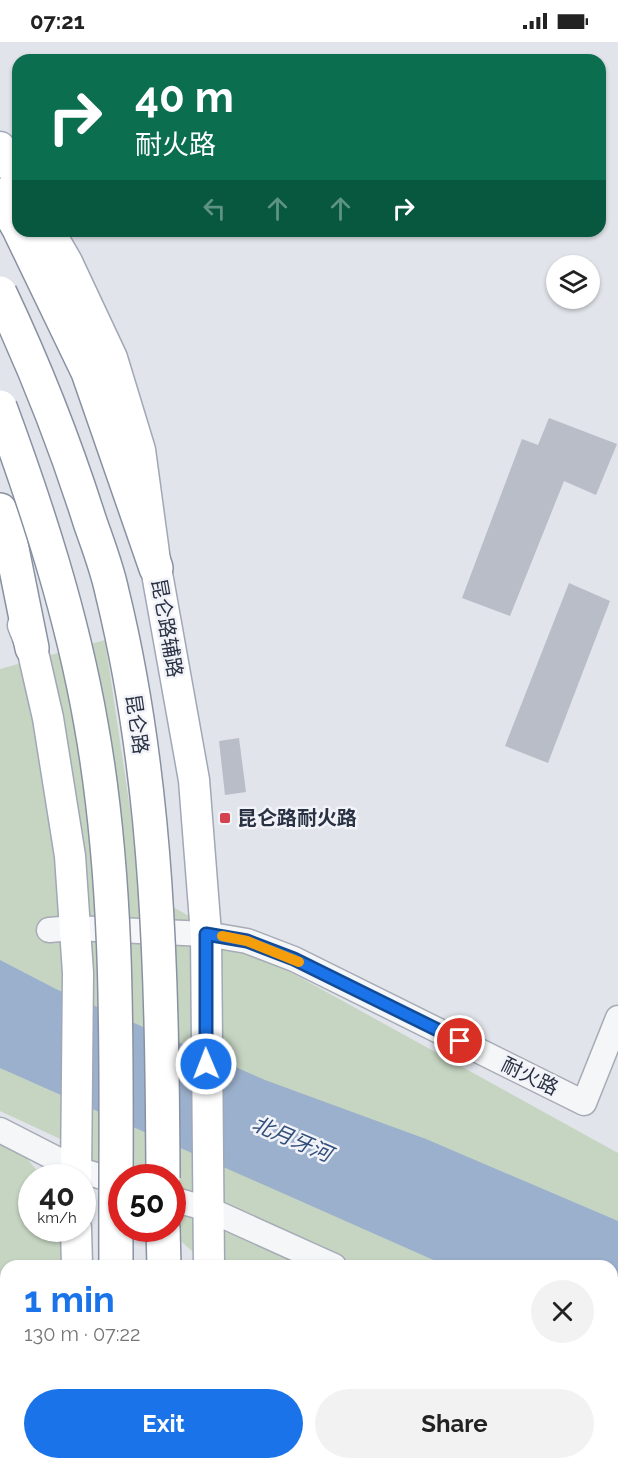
<!DOCTYPE html>
<html lang="en">
<head>
<meta charset="utf-8">
<style>
	:root { --surface:#fff; --page:#f2f2f2; --text:#222; --muted:#767676; --accent:#1a73e8 }
	body { margin:0; font-family:Raleway,"Noto Sans SC",sans-serif; background:var(--page); color:var(--text); height:100vh; display:flex; flex-direction:column; font-size:22px; white-space:nowrap }
	* { box-sizing:border-box; margin:0 }
	p { font-size:20px; color:var(--muted) }
	.icon { flex:none; width:33px; height:33px; fill:none; stroke:currentColor; stroke-width:2; stroke-linecap:round; stroke-linejoin:round }
	.map { position:relative; flex:1; overflow:hidden }
	.side { position:absolute; left:0px; top:1218px; width:618px; height:210px; display:flex; flex-direction:column; background:var(--surface); border-radius:18px 18px 0 0; box-shadow:0 2px 4px #0004 }
	.side>* { flex:none }
	.guide { position:absolute; left:12px; top:12px; width:594px; height:183px; border-radius:18px; box-shadow:0 2px 4px #0004; background:#0b6e4f; color:#fff; overflow:hidden }
	.fabs { position:absolute; left:546px; top:213px; display:grid; gap:12px }
	.fabs a { display:grid; place-items:center; width:54px; height:54px; border-radius:50%; background:var(--surface); box-shadow:0 2px 4px #0004; font-size:30px }
	.speed { position:absolute; left:18px; top:1122px; display:flex; gap:12px; font-size:30px; font-weight:700; text-align:center }
	.speed>* { display:grid; place-content:center; width:78px; height:78px; border-radius:50%; background:var(--surface); box-shadow:0 2px 4px #0004; line-height:1 }
	.speed small { font-size:15px; font-weight:400 }
	.speed .limit { border:9px solid #d22; background:#fff; color:#111 }
	.pin { position:absolute; display:grid; place-items:center; width:51px; height:51px; color:#fff; margin:-26px; border:3px solid #fff; border-radius:50%; box-shadow:0 2px 6px #0007 }
	.me { position:absolute; width:66px; margin:-33px; rotate:359deg; stroke-linejoin:round; filter:drop-shadow(0 0 4px #0008) }
	.turn { display:flex; align-items:center; gap:21px; height:126px; padding:0 24px; font-size:27px }
	.turn .icon { width:78px; height:78px; stroke-width:2.5 }
	.turn b { display:block; font-size:42px; line-height:51px }
	.lanes { display:flex; align-items:center; height:57px; padding:0 24px; background:#0003; justify-content:center; gap:30px; direction:ltr }
	.lanes .off { opacity:.35 }
	.round { display:grid; place-items:center; flex:none; width:63px; height:63px; border-radius:32px; background:var(--page) }
	.headline { display:flex; align-items:center; justify-content:space-between; height:102px; padding:0 24px }
	h1 { font-size:36px; font-weight:700; line-height:45px; color:var(--accent) }
	.primary-button { display:flex; gap:12px; margin-top:auto; padding:12px 24px }
	.primary-button a { flex:1; height:69px; border-radius:36px; background:var(--accent); color:#fff; font-size:24px; font-weight:700; line-height:69px; text-align:center }
	.primary-button a+a { background:var(--page); color:var(--text) }
	.status { display:flex; justify-content:space-between; align-items:center; height:42px; padding:0 30px; background:var(--surface); direction:ltr }
	.status svg { height:16px; fill:currentColor }
	.map>svg:first-child { display:block }
	.green { fill:#c6d5c2 }
	.water { fill:#9bb0cc }
	.building { fill:#b8bdc8 }
	.lines { fill:none; stroke-linecap:round; stroke-linejoin:round }
	.minor-casing { stroke:#a6abb5; stroke-width:27 }
	.major-casing { stroke:#a0a8b7; stroke-width:33 }
	.highway-casing { stroke:#8891a2; stroke-width:36 }
	.minor { stroke:#f4f6f8; stroke-width:24 }
	.major { stroke:#fff; stroke-width:30 }
	.highway { stroke:#fff; stroke-width:33 }
	.highway-bridge-casing { stroke:#8891a2; stroke-width:36; stroke-linecap:butt }
	.highway-bridge { stroke:#fff; stroke-width:33 }
	.route-casing { stroke:#114b97; stroke-width:15 }
	.route { stroke:#1a73e8; stroke-width:10 }
	.slow { stroke:#f59e0b; stroke-width:10 }
	.poi-dot { fill:#d44250; stroke:#f1f3f8; stroke-width:2 }
	.labels { text-anchor:middle; stroke-width:5; stroke-linejoin:round; paint-order:stroke }
	.street-label { font-size:20px; fill:#293143; stroke:#f1f3f8 }
	.poi-label { font-size:20px; font-weight:bold; fill:#293143; stroke:#f1f3f8; text-anchor:start }
	.water-label { font-size:21px; font-style:italic; fill:#314d79; stroke:#f1f3f8 }
</style>
</head>
<body>
<div class="status"><b>07:21</b><svg viewBox="0 0 49 12"><path d="M0 12V9h3v3zM5 12V6h3v6zM10 12V3h3v9zM15 12V0h3v12zM26 1h20v11H26zM47 4h2v5h-2z"/></svg></div>
<div class="map">
<svg width="618" height="1428" viewBox="0 0 618 1428">
	<rect width="100%" height="100%" fill="#e1e4ea"/>
	<g class="green">
		<polygon points="105,598 142,848 618,1111 618,1425 610,1422 612,1422 612,1224 209,1224 167,1187 172,1186 172,1136 122,1136 121,1147 69,1101 0,1069 0,627"/>
		<polygon points="0,1094 14,1100 42,1135 32,1136 32,1186 70,1187 70,1224 6,1224 6,1422 70,1422 70,1428 0,1428"/>
		<rect x="230" y="1422" width="83" height="6"/>
	</g>
	<polygon class="water" points="0,918 56,947 265,1038 426,1097 618,1179 618,1299 612,1296 612,1224 447,1224 0,1026"/>
	<g class="building">
		<polygon points="549,376 617,402 596,453 564,439 510,574 462,556 522,397 538,403"/>
		<polygon points="569,541 610,559 548,721 505,704"/>
		<polygon points="239,696 246,750 225,753 219,699"/>
	</g>
	<g class="lines">
		<g class="minor-casing">
			<g id="minor">
				<polyline points="49,888 73,886 206,892 247,899 294,917 584,1061 618,976"/>
				<polyline points="0,1088 76,1127 122,1141"/>
				<polyline points="172,1157 208,1167 334,1224"/>
				<polyline points="612,1348 618,1351"/>
			</g>
		</g>
		<g class="major-casing">
			<g id="major">
				<polyline points="0,105 18,136"/>
				<polyline points="49,189 67,220 112,316 140,408 156,526 194,738 206,892 209,1224"/>
				<polyline points="23,583 32,606 48,676 70,814 78,931 76,1136"/>
				<polyline points="76,1186 77,1224"/>
				<polyline points="78,1422 78,1428"/>
				<polyline points="211,1422 211,1428"/>
			</g>
		</g>
		<g class="highway-casing">
			<g id="highway">
				<polyline points="0,153 18,185"/>
				<polyline points="20,189 88,330 156,526"/>
				<polyline points="0,468 9,492 32,606"/>
				<polyline points="163,1186 164,1224"/>
				<polyline points="118,1422 118,1428"/>
				<polyline points="170,1422 170,1428"/>
			</g>
		</g>
		<use href="#minor" class="minor"/>
		<use href="#major" class="major"/>
		<use href="#highway" class="highway"/>
		<g class="highway-bridge-casing">
			<g id="highway-bridge">
				<path d="M0,251c35,74 65,150 90,229 8,23 17,46 22,70 47,191 50,389 51,586"/>
				<path d="M0,365c38,103 72,208 91,317 32,178 24,362 25,542"/>
			</g>
		</g>
		<use href="#highway-bridge" class="highway-bridge"/>
	</g>
	<g class="lines">
		<g class="route-casing">
			<polyline id="route" points="206,1022 206,892 247,899 294,917 460,999"/>
		</g>
		<use href="#route" class="route"/>
		<polyline class="slow" points="222,894 247,899 299,920"/>
	</g>
	<rect class="poi-dot" x="219" y="770" width="12" height="12" rx="3"/>
	<g class="labels">
		<g class="street-label">
			<text transform="translate(167 586) rotate(80)" y="7">昆仑路辅路</text>
			<text transform="translate(137 682) rotate(82)" y="7">昆仑路</text>
			<text transform="translate(530 1034) rotate(26)" y="7">耐火路</text>
		</g>
		<g class="poi-label">
			<text x="237" y="783">昆仑路耐火路</text>
		</g>
		<g class="water-label">
			<text transform="translate(292 1097) rotate(23)" y="7">北月牙河</text>
		</g>
	</g>
</svg>
<div class="fabs">
<a><svg class="icon" aria-label="layers" viewBox="0 0 24 24"><path d="M12 4l9 5-9 5-9-5zM3 14l9 5 9-5"/></svg></a>
</div>
<div class="speed"><div>40<small>km/h</small></div><div class="limit">50</div></div>
<div class="pin" style="left:460px;top:999px;background:#d93025"><svg class="icon" aria-label="arrive" viewBox="0 0 24 24"><path d="M6 21V4h12l-3 4 3 4H6"/></svg></div>
<svg class="me" style="left:206px;top:1022px" viewBox="-20 -20 40 40"><circle r="17" fill="#1a73e8" stroke="#fff" stroke-width="3"/><path d="M0-11L8 9 0 5-8 9z" fill="#fff"/></svg>
<div class="guide">
<div class="turn"><svg class="icon" aria-label="right" viewBox="0 0 24 24"><path d="M7 20v-9h11M14 6l5 5-5 5"/></svg><div><b>40 m</b>耐火路</div></div>
<div class="lanes"><svg class="icon off" aria-label="left" viewBox="0 0 24 24"><path d="M17 20v-9H6M10 6l-5 5 5 5"/></svg><svg class="icon off" aria-label="ahead" viewBox="0 0 24 24"><path d="M12 20V5M6 11l6-6 6 6"/></svg><svg class="icon off" aria-label="ahead" viewBox="0 0 24 24"><path d="M12 20V5M6 11l6-6 6 6"/></svg><svg class="icon" aria-label="right" viewBox="0 0 24 24"><path d="M7 20v-9h11M14 6l5 5-5 5"/></svg></div>
</div>
<section class="side">
<div class="headline"><div><h1>1 min</h1><p>130 m · 07:22</p></div><a class="round"><svg class="icon" aria-label="close" viewBox="0 0 24 24"><path d="M6 6l12 12M18 6L6 18"/></svg></a></div>
<div class="primary-button"><a>Exit</a><a>Share</a></div>
</section>
</div>
</body>
</html>
